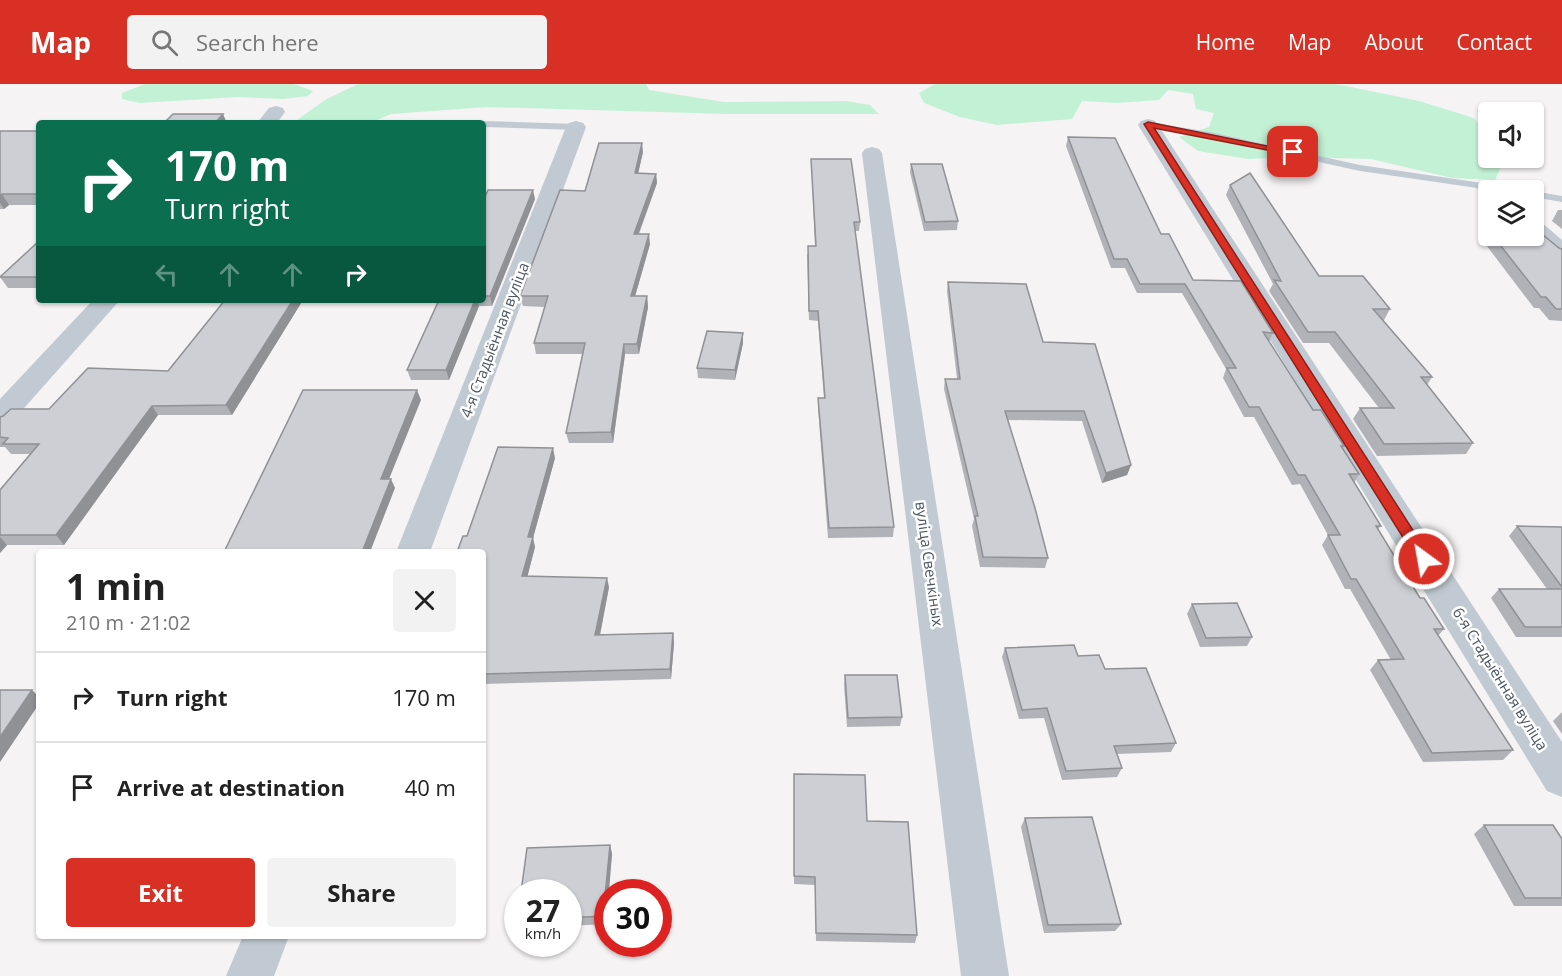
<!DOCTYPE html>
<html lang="en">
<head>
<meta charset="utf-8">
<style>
	:root { --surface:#fff; --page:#f2f2f2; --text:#222; --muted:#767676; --line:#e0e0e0; --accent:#d93025 }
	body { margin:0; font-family:"Open Sans",sans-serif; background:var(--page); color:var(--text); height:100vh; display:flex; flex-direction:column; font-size:22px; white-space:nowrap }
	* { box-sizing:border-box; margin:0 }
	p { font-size:20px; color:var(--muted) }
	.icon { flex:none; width:33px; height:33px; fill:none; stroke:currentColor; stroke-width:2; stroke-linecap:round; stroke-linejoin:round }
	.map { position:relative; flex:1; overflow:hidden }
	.drawer { position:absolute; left:36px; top:465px; width:450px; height:390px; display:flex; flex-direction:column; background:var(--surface); border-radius:6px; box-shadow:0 2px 4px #0004 }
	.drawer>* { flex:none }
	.guide { position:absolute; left:36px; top:36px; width:450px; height:183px; border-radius:6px; box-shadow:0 2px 4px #0004; background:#0b6e4f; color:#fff; overflow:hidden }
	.controls { position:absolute; left:1478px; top:18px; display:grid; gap:12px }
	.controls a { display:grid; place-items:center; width:66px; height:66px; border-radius:6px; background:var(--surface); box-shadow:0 2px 4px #0004; font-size:30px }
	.speed { position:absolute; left:504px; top:795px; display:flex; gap:12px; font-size:30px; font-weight:700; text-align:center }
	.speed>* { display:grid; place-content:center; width:78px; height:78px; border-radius:50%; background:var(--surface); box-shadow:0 2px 4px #0004; line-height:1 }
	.speed small { font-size:15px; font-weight:400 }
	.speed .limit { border:9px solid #d22; background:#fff; color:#111 }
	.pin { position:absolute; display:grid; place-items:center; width:51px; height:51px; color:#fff; margin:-26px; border-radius:12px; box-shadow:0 3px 9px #0006 }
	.me { position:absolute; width:66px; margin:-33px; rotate:328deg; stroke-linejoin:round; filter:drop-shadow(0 0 4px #0008) }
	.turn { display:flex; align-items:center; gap:21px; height:126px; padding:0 30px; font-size:27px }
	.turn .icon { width:78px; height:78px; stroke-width:2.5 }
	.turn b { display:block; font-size:42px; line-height:51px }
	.lanes { display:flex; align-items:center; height:57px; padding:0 30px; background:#0003; justify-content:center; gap:30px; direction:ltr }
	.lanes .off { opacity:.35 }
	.round { display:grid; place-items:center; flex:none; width:63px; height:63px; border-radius:6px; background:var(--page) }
	.head { display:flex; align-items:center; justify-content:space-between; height:102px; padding:0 30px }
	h1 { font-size:36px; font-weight:700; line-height:45px }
	.action { display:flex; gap:12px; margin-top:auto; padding:12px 30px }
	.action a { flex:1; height:69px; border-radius:6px; background:var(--accent); color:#fff; font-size:24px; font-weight:700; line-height:69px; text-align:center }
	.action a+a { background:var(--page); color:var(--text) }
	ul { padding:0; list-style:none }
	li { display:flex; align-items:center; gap:18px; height:90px; padding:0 30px; border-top:2px solid var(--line) }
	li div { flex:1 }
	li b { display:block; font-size:22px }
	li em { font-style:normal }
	header { display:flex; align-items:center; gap:36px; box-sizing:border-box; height:84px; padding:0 30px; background:var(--accent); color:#fff }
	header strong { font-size:28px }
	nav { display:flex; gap:33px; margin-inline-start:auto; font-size:21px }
	.search { width:420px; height:54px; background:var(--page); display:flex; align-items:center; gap:15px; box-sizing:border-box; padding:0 21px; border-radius:6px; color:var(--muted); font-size:22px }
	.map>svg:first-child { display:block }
	.green { fill:#c3f1d5 }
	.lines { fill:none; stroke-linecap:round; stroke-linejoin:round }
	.service { fill:#c1cad2; fill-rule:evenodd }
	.minor { fill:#c1cad2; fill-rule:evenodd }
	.wall { fill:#b0b2b7 }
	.shaded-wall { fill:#909195 }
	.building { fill:#cdcfd5; stroke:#909195; stroke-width:1.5 }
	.route { fill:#d93025; stroke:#8d1f18; stroke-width:1.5 }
	.labels { text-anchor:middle; stroke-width:5; stroke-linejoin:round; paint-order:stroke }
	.street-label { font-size:15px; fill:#4a5661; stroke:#fff }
</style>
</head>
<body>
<header>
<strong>Map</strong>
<div class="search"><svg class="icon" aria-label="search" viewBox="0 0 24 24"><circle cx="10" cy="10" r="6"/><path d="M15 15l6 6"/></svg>Search here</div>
<nav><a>Home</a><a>Map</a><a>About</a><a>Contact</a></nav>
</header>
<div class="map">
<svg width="1562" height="892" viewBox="0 0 1562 892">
	<rect width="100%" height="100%" fill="#f5f3f3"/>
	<g class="green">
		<polygon points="145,0 294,0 313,7 308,12 283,15 238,13 140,19 122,15 122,9"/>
		<polygon points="358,0 646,0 649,6 724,18 846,17 870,21 879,30 727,30 487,23 391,30 370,39 293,39 325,16"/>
		<polygon points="935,0 1336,0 1419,17 1474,34 1488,52 1488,74 1505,74 1495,96 1452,94 1371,75 1297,73 1248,75 1198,67 1179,53 1209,43 1214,29 1196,25 1193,10 1168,6 1159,16 1117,19 1082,17 1072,35 997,41 960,33 924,19 919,9"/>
	</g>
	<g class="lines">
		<g class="service">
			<polygon points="483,37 576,40 581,43 576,46 483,43 483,39 479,39"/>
			<polygon points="1148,38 1210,48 1360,81 1509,103 1514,106 1491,106 1360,87 1210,54 1145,43 1145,39"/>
			<polygon points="1533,107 1562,112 1562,118 1533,113"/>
		</g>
		<g class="minor">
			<polygon points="276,22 283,24 285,28 277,39 257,39 269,24"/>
			<polygon points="1148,35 1155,37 1158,41 1562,658 1562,713 1547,707 1138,41 1141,37"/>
			<polygon points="576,37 583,39 586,43 430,468 396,468 566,43 569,39"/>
			<polygon points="872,63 879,65 882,69 1009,892 961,892 862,69 865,65"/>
			<polygon points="1487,97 1495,98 1502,106 1488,106 1488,112 1483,111 1476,103 1479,98"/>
			<polygon points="1533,136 1541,138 1562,156 1562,175 1554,173 1529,152 1533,152"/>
			<polygon points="93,216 120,216 10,340 0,342 0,315"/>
			<polygon points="243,852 289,852 274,892 226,892"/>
		</g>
	</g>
	<g class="wall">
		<polygon points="0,47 39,47 39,121 9,121 4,125 0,125"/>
		<polygon points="1068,53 1161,150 1193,196 1273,249 1269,258 1313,326 1344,362 1343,364 1359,390 1354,399 1381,442 1378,445 1420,514 1444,545 1438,552 1513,666 1503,676 1423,678 1370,586 1378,576 1391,576 1350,505 1345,505 1322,461 1328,451 1300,400 1292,401 1254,333 1244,333 1223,294 1226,285 1182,209 1137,209 1125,184 1111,184 1066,62"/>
		<polygon points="643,68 638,89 656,90 657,99 639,150 650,160 635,212 647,212 648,223 639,270 625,270 613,359 569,359 566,349 583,270 536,270 534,259 545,223 523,222 520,212 585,107"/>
		<polygon points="811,75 860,138 859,147 855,147 894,443 893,453 828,454 818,324 818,314 824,314 818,237 809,236 807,171 815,162"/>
		<polygon points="911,80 958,137 957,146 924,147 910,88"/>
		<polygon points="1230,101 1319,192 1390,225 1384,236 1383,236 1432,293 1427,301 1473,359 1466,370 1377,372 1353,335 1360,324 1379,324 1329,259 1303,259 1269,207 1273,200 1226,111"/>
		<polygon points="535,115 492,222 479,222 449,296 411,296 407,286 439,216 483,216 483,117"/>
		<polygon points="1558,126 1562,126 1562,145 1552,137"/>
		<polygon points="1486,143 1488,143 1488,152 1533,152 1562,165 1562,237 1549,236 1539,224 1534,224 1480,153"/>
		<polygon points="39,157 39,204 8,204 0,193"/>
		<polygon points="948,198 1043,258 1131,381 1127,391 1102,399 1082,337 1008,336 1048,474 1045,484 980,483 972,442 974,435 944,305 945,295 957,295 947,207"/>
		<polygon points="225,216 303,216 232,331 158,331 64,461 7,461 0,469 0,406 30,370 11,370 5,363 0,363 0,333 49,325 168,287"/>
		<polygon points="743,259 735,296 698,294 697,284"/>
		<polygon points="555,374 533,454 535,463 527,492 609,503 600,551 673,549 674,559 671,595 484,600 483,606 483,468"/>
		<polygon points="1517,442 1562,443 1562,553 1516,553 1491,514 1499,505 1547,505 1509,452"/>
		<polygon points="1192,520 1252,553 1247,562 1200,563 1187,530"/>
		<polygon points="1005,564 1078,572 1105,585 1176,659 1171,668 1117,670 1122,684 1117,693 1062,696 1044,634 1019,635 1002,573"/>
		<polygon points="845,591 902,633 900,642 847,643 844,601"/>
		<polygon points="1562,628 1562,650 1553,637"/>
		<polygon points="794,690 867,737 917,851 915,859 816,857 815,801 794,800"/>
		<polygon points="1025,734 1121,840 1115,847 1044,849 1021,743"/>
		<polygon points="1484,741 1562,755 1562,822 1514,822 1474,750"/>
		<polygon points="610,761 612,770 608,808 606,840 568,842 568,808"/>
		<polygon points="325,852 416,852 415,855 327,855"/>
	</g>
	<g class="shaded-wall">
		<polygon points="223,30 227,39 215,39"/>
		<polygon points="642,59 643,68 636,99 635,89"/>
		<polygon points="656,90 657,99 635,159 634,150"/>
		<polygon points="533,106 535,115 492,222 490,212"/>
		<polygon points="2,110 9,121 4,125 0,119 0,112"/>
		<polygon points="649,150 650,160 632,223 631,212"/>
		<polygon points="647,212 648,223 639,270 637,260"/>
		<polygon points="293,216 303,216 232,331 226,321"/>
		<polygon points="475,216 477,216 479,222 449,296 446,286"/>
		<polygon points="743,249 743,259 735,296 735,286"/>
		<polygon points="624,260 625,270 613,359 611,348"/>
		<polygon points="417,306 421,316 385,405 381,395"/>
		<polygon points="152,322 158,331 64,461 56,451"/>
		<polygon points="553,364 555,374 533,454 535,463 525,502 522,492 528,453"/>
		<polygon points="1131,381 1127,391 1102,399 1106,389"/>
		<polygon points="391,395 395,404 370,468 362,468"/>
		<polygon points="0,453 7,461 0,469"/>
		<polygon points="607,494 609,503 598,561 595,551"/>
		<polygon points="673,549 674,559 671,595 670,585"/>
		<polygon points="32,606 39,613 39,620 0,678 0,653"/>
		<polygon points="610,761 612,770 609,808 608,808 606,840 603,832"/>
	</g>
	<g class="building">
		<polygon points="173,30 223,30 215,39 164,39"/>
		<polygon points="0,47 39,47 39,110 2,110 0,112"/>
		<polygon points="1068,53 1115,54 1161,150 1169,150 1193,196 1241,197 1273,249 1263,248 1313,326 1321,326 1344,362 1341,362 1359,390 1349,390 1381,442 1376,442 1420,514 1424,514 1444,545 1434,545 1513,666 1432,669 1378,576 1404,575 1356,495 1351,495 1328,451 1340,451 1305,391 1298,391 1259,323 1249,323 1227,284 1236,284 1185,200 1140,200 1127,175 1114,175"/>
		<polygon points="599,59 642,59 635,89 656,90 634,150 649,150 631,212 647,212 637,260 624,260 611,348 566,349 585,259 534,259 548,212 520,212 560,106 585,107"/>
		<polygon points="811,75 851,75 860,138 854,138 894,443 829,444 818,314 825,314 818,227 809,227 808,162 816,162"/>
		<polygon points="911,80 942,80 958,137 925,138"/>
		<polygon points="1250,89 1319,192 1363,192 1390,225 1373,225 1432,293 1421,293 1473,359 1384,360 1360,324 1394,324 1335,248 1308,248 1274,196 1281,197 1230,101"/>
		<polygon points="488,106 533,106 490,212 483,212 483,117"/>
		<polygon points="1533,146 1537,146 1559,164 1562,165 1562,225 1556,225 1546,213 1541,213 1493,152 1533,152"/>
		<polygon points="39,157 39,193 0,193"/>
		<polygon points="948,198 1026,200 1043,258 1095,260 1131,381 1106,389 1084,327 1005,327 1035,424 1048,474 983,473 975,432 978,432 945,295 960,295"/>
		<polygon points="225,216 293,216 226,321 152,322 56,451 0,451 0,406 39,360 3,360 8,354 0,353 0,333 3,332 11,325 49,325 88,284 168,287"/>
		<polygon points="439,216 475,216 446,286 407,286"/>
		<polygon points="707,247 743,249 735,286 697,284"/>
		<polygon points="303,306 417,306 381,395 391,395 362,468 224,468"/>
		<polygon points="498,363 553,364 528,453 533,453 522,492 607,494 595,551 673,549 670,585 483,590 483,468 457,468 463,452 467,452"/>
		<polygon points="1517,442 1562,443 1562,503"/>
		<polygon points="1499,505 1562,505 1562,543 1525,543"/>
		<polygon points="1237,519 1252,553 1206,554 1192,520"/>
		<polygon points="1074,561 1078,572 1099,571 1105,585 1146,584 1176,659 1114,662 1122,684 1066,687 1047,624 1022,626 1005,564"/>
		<polygon points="845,591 897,591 902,633 848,634"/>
		<polygon points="0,606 32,606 0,653"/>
		<polygon points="794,690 865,691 867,737 908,738 917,851 816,849 815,793 794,792"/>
		<polygon points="1092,733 1121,840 1048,841 1025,734"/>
		<polygon points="1484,741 1553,741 1562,755 1562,814 1525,814"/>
		<polygon points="610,761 603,832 568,834 568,808 521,808 527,764"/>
	</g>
	<polygon class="route" points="1148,38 1297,68 1293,71 1154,44 1429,471 1431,475 1429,479 1419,479 1144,40"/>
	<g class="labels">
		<g class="street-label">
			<text transform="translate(495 256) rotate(-69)" y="5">4-я Стадыённая вуліца</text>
			<text transform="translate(929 480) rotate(82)" y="5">вуліца Свечкіных</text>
			<text transform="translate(1500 595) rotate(58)" y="5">6-я Стадыённая вуліца</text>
		</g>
	</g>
</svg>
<div class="controls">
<a><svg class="icon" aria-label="sound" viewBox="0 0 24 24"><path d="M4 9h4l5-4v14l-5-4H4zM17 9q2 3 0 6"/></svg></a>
<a><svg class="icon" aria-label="layers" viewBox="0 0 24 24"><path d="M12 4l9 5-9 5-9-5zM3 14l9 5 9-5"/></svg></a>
</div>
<div class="speed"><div>27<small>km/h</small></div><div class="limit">30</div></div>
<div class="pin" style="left:1293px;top:68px;background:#d93025"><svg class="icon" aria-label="arrive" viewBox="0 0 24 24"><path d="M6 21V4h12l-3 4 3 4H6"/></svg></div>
<svg class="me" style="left:1424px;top:475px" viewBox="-20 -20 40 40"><circle r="17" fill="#d93025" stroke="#fff" stroke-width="3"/><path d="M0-11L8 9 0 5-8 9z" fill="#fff"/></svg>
<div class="guide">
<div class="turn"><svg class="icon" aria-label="right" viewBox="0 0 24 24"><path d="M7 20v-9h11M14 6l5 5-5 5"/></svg><div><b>170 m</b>Turn right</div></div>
<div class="lanes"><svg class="icon off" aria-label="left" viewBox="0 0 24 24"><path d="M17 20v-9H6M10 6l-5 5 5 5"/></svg><svg class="icon off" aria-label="ahead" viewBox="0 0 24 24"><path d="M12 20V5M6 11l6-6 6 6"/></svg><svg class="icon off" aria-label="ahead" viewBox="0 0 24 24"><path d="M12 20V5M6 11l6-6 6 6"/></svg><svg class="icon" aria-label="right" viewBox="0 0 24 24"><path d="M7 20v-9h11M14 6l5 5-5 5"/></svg></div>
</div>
<section class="drawer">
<div class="head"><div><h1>1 min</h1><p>210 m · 21:02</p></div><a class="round"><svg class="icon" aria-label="close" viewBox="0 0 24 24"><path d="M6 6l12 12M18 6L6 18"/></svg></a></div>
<ul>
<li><svg class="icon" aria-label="right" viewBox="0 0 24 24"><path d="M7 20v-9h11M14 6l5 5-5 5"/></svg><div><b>Turn right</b></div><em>170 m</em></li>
<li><svg class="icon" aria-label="arrive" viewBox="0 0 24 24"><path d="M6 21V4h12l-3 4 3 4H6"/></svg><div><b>Arrive at destination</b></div><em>40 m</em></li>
</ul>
<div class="action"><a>Exit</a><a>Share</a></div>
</section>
</div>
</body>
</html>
